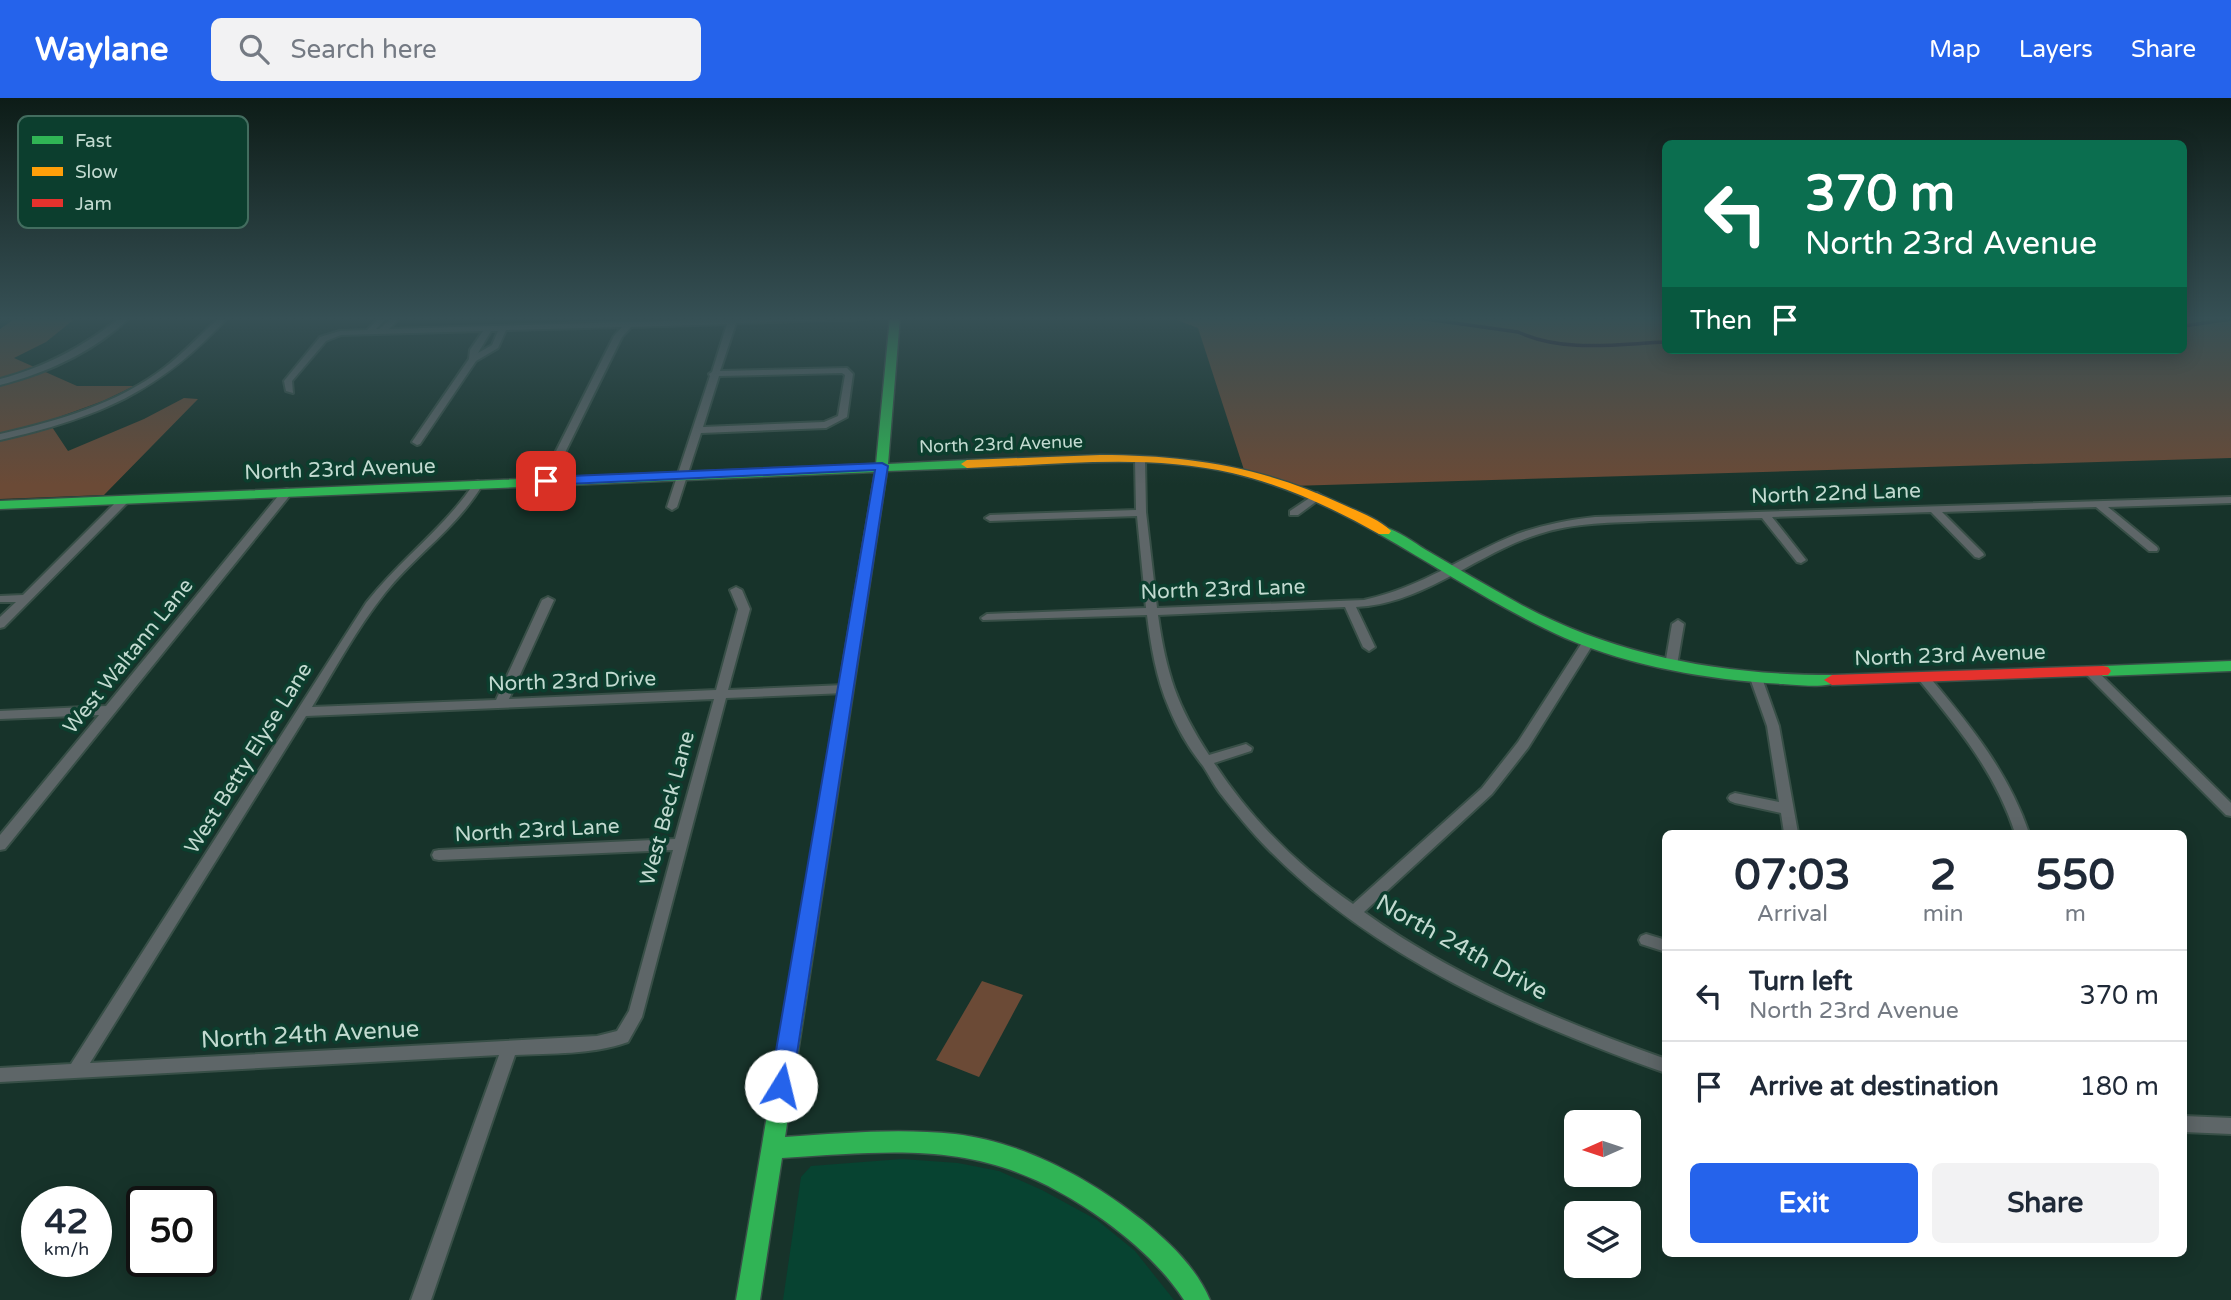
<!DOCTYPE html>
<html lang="en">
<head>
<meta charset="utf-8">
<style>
	:root { --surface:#fff; --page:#f2f2f3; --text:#1f2937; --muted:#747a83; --line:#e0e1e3; --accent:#2563eb }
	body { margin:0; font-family:"Varela Round",sans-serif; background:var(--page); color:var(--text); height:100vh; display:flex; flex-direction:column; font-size:26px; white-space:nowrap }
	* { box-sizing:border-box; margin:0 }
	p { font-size:23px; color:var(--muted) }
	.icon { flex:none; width:38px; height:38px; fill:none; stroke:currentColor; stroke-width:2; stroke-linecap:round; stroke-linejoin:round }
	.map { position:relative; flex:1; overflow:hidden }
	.details { position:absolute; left:1662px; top:732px; width:525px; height:427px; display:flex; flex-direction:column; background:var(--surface); border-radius:10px; box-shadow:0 4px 18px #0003 }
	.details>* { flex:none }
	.banner { position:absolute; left:1662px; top:42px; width:525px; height:214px; border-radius:10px; box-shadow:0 4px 18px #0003; background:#0b6e4f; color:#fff; overflow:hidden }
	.needle { width:46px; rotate:267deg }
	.fabs { position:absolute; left:1564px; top:1012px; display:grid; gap:14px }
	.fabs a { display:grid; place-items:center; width:77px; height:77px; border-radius:10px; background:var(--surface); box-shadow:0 4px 18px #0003; font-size:35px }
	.speed { position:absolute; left:21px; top:1088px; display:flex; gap:14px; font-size:35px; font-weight:700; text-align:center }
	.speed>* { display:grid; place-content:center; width:91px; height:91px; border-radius:50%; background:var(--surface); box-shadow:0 4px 18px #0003; line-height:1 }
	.speed small { font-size:18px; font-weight:400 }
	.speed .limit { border:4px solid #111; border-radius:10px; background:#fff; color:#111 }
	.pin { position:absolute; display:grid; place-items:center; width:60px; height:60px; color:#fff; margin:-30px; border-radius:14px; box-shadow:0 4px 10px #0006 }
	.me { position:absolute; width:77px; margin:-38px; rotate:9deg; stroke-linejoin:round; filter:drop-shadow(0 0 5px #0008) }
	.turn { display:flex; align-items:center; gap:24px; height:147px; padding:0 28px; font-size:32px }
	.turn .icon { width:91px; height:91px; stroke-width:2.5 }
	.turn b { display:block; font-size:49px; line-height:60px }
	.then { display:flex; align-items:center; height:66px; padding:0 28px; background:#0003; gap:14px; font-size:26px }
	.eta { display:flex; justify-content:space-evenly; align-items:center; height:119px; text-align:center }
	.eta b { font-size:42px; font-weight:700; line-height:49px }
	.cta { display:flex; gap:14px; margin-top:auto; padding:14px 28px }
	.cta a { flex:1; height:80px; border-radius:10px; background:var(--accent); color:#fff; font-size:28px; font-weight:700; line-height:80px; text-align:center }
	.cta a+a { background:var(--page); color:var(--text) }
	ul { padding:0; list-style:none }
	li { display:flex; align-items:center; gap:21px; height:91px; padding:0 28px; border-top:2px solid var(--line) }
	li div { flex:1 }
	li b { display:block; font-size:26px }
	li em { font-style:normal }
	header { display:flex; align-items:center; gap:42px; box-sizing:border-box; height:98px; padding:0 35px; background:var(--accent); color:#fff }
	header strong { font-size:33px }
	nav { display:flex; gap:38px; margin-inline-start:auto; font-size:24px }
	.search { width:490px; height:63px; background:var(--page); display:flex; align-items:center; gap:18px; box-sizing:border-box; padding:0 24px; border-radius:10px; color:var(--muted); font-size:26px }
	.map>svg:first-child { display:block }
	.built { fill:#074331 }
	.green { fill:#6b4a36 }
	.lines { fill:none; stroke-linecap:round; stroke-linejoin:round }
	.stream { stroke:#340b25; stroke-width:3.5 }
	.street-casing { stroke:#384f47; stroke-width:4 }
	.fast-casing { stroke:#384f47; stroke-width:3 }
	.slow-casing { stroke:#384f47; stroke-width:3 }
	.jam-casing { stroke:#384f47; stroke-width:3 }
	.street { fill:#5e6668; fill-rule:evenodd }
	.fast { fill:#30b455; fill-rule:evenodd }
	.slow { fill:#ff9f0a; fill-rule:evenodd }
	.jam { fill:#e5322d; fill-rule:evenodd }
	.route { fill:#2563eb; stroke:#184099; stroke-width:2 }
	.labels { text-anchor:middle; stroke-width:7; stroke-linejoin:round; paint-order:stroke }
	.far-street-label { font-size:18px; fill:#c2dad0; stroke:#0c3e2e }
	.street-label { font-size:21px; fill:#c2dad0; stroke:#0c3e2e }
	.near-street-label { font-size:24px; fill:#c2dad0; stroke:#0c3e2e }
	.key { fill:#0c3e2e; stroke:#436d5f; stroke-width:2 }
	.key-label { font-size:19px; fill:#c2dad0 }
</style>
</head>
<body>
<header>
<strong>Waylane</strong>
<div class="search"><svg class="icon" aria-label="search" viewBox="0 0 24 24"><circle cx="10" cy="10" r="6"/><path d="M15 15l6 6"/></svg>Search here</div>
<nav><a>Map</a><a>Layers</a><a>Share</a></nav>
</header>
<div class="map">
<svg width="2231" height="1202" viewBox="0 0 2231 1202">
	<rect width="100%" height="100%" fill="#17332a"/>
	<polygon class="built" points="902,1061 958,1065 999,1073 1042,1092 1097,1122 1135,1153 1174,1202 783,1202 801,1079 811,1068"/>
	<g class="green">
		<polygon points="17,219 77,219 46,244 14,260 77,288 134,288 103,303 48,323 68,353 144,321 184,300 198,301 104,397 0,401 0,231"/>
		<polygon points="1169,219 1666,219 1666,252 2184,252 2184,219 2231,219 2231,360 1291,388 1245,375 1198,230"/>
		<polygon points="982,883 1023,897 979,979 936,962"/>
	</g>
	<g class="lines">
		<g class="stream">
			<path d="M1412,219l106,15c47,21 98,12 148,10"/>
			<polyline points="2184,228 2231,221"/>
		</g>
		<g class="street-casing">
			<g id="street">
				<path d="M121,219h9c-35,34 -83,56 -130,68v-6c46,-12 84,-33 121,-62z"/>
				<path d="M220,219h8c-68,75 -131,101 -228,123v-6c57,-13 117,-30 164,-66 20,-15 37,-34 56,-51z"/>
				<path d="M380,219h8l-12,12h3l14,-12h8l-12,12 408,-12h75l-4,2 -132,4 -16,48 127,-3 6,6 -6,43 -21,11 -125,5 -24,74 -5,3 -5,-3 43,-131 -1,-2 3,-2 15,-48 -96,3 -9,10 -71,144 -5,3 -5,-3 73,-145 8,-9 -116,3 -8,18 -22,13 -56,83 -3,1 -5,-3 57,-83 1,-9 13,-19 -142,4 -15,6 -34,40 1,12 -7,-2 -2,-10 36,-44 20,-6 27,-1zM491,233h7l-6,14 -14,8zM842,275l3,2 -7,41 -14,6 -121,5 16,-51z"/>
				<path d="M1140,359l5,3 1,52 11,96 207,-8c59,-13 98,-44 153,-66 25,-9 51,-14 78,-17l636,-20v6l-123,4 49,40 1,2 -1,2h-8l-53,-44 -154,5 41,41 1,2 -5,3 -4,-1 -44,-45 -159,5 34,43 -5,3 -4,-1 -35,-44c-37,1 -75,2 -112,3 -38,2 -75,1 -111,13 -62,19 -115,70 -183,73l19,40 -6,4 -6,-4 -18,-40 -187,8c8,58 19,91 51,140l37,-11 6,4 -1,3 -37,12c36,55 85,104 139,141l129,-116 36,-46 67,-104h8l2,3 -67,107 -36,46 -128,118c92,66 195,109 302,147v14c-143,-51 -289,-113 -398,-224 -17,-17 -33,-37 -48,-56 -6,-8 -11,-18 -17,-27 -13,-16 -26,-38 -34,-58 -13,-30 -18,-62 -22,-93l-164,5 -2,-2 6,-4 159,-6 -9,-92 -147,5 -5,-3 5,-3 146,-5 -1,-50z"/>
				<path d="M478,383l5,3c-28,46 -66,69 -98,109 -28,35 -50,76 -73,114l184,-7 46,-100 6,-3 6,3 -45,99 207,-9 22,-81 -8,-19 6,-3 6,3 8,19 -22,81 117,-5 6,4 -6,4 -119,5 -84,319 -14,25c-36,13 -76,11 -113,13l-84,245h-20l88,-245 -499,27v-14l71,-4 295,-461c34,-44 78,-74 109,-121zM714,601l-39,140 -236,11 -5,1 -2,4 2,4 5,1 234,-10 -44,161 -12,20 -20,5 -507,27 216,-347z"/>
				<polygon points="287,391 292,394 291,396 5,751 0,752 0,737 99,617 0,621 0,613 106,608 283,392"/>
				<polygon points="1317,395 1322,398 1321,400 1298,417 1290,417 1290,413"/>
				<polygon points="124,399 128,400 128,404 4,529 0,530 0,519 16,504 0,504 0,498 23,497 120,400"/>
				<polygon points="1678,522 1684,526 1677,567 1671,571 1665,567 1672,526"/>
				<polygon points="2090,569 2094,570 2231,705 2231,718 2226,717 2086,576 2084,573"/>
				<path d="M1923,575l4,1c42,50 81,97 102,159h-14c-20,-61 -56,-104 -96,-153l-2,-3 2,-3z"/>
				<polygon points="1756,576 1762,580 1779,628 1798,735 1784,735 1781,715 1735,705 1730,703 1728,700 1730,697 1735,695 1779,704 1767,628 1750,580"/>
				<polygon points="1646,836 1666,842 1666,854 1641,846 1639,842 1641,838"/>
				<polygon points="2184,1018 2231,1020 2231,1036 2184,1034"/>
			</g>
		</g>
		<g class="fast-casing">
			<g id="fast">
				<path d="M890,219h10l-12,147 79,-4 6,4 -6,4 -80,3 -102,666c57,-4 114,-9 170,-3 68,8 134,44 187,86 27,22 54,47 68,80h-26c-21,-32 -49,-57 -79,-79 -113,-82 -193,-71 -323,-63l-22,142h-24l139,-828 -875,37v-8l876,-37z"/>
				<path d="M1384,429c15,4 29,15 42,23 31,18 61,36 92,53 97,53 204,72 314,72l8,5c-8,9 -44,5 -57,4 -73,-4 -150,-17 -218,-46 -65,-29 -124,-69 -186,-104l-2,-3z"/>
				<polygon points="2231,563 2231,573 2103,578 2095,573 2103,568"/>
			</g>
		</g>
		<g class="slow-casing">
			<path id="slow" d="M1100,357c88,0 164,12 244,50 15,7 35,14 47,26l-2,3h-10c-46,-26 -95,-49 -147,-61 -86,-20 -177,-8 -265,-5l-6,-4 6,-4z"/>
		</g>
		<g class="jam-casing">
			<polygon id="jam" points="2103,568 2108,569 2111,573 2108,577 1832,587 1824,582 1832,577"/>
		</g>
		<use href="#street" class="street"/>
		<use href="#fast" class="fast"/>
		<use href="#slow" class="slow"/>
		<use href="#jam" class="jam"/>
	</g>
	<linearGradient id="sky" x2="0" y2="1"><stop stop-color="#0d1c17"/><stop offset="0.57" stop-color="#365055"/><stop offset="1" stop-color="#365055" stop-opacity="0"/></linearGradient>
	<rect width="2231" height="387" fill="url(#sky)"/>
	<polygon class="route" points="882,365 888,368 792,988 788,995 781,998 773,995 770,988 875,372 546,387 540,383 546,379"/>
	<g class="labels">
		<g class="far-street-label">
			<text transform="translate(1001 346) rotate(-2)" y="6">North 23rd Avenue</text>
		</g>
		<g class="street-label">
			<text transform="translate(340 371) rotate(-2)" y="7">North 23rd Avenue</text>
			<text transform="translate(1836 395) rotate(-2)" y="7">North 22nd Lane</text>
			<text transform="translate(1223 491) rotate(-2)" y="7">North 23rd Lane</text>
			<text transform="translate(1950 557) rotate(-2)" y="7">North 23rd Avenue</text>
			<text transform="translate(128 558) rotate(-51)" y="7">West Waltann Lane</text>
			<text transform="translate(572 583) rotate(-2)" y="7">North 23rd Drive</text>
			<text transform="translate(248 660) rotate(-58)" y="7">West Betty Elyse Lane</text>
			<text transform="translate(667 710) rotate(-75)" y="7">West Beck Lane</text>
			<text transform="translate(537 732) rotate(-3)" y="7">North 23rd Lane</text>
		</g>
		<g class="near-street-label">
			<text transform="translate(1462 849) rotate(29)" y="8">North 24th Drive</text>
			<text transform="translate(310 936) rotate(-3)" y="8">North 24th Avenue</text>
		</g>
	</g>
	<rect x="18" y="18" width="230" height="112" rx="10" class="key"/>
	<rect x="32" y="38" width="31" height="8" fill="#30b455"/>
	<rect x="32" y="69" width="31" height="9" fill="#ff9f0a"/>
	<rect x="32" y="101" width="31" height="8" fill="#e5322d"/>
	<g class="key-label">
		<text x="75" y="49">Fast</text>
		<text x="75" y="80">Slow</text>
		<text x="75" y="112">Jam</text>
	</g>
</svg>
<div class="fabs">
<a><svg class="needle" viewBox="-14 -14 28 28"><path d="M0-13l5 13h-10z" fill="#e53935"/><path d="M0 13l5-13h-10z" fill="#747a83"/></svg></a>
<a><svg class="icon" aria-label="layers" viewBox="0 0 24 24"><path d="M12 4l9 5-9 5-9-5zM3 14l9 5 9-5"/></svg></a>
</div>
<div class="speed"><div>42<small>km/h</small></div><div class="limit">50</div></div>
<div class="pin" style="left:546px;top:383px;background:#d93025"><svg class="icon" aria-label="arrive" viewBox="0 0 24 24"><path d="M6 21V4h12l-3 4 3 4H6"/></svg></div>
<svg class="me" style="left:781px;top:988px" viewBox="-20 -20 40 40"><circle r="19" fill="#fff"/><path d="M0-13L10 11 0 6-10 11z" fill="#2563eb"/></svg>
<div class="banner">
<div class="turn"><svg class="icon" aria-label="left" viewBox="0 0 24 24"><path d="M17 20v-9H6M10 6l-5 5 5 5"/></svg><div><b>370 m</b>North 23rd Avenue</div></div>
<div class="then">Then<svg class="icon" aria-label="arrive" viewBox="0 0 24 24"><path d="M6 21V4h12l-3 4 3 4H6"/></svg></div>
</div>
<section class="details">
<div class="eta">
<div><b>07:03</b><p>Arrival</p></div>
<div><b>2</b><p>min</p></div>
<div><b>550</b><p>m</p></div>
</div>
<ul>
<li><svg class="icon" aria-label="left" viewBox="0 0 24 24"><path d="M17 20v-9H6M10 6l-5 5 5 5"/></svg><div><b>Turn left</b><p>North 23rd Avenue</p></div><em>370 m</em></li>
<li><svg class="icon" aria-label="arrive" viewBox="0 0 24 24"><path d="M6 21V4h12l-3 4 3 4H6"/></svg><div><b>Arrive at destination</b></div><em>180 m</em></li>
</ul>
<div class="cta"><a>Exit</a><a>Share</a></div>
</section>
</div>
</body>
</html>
